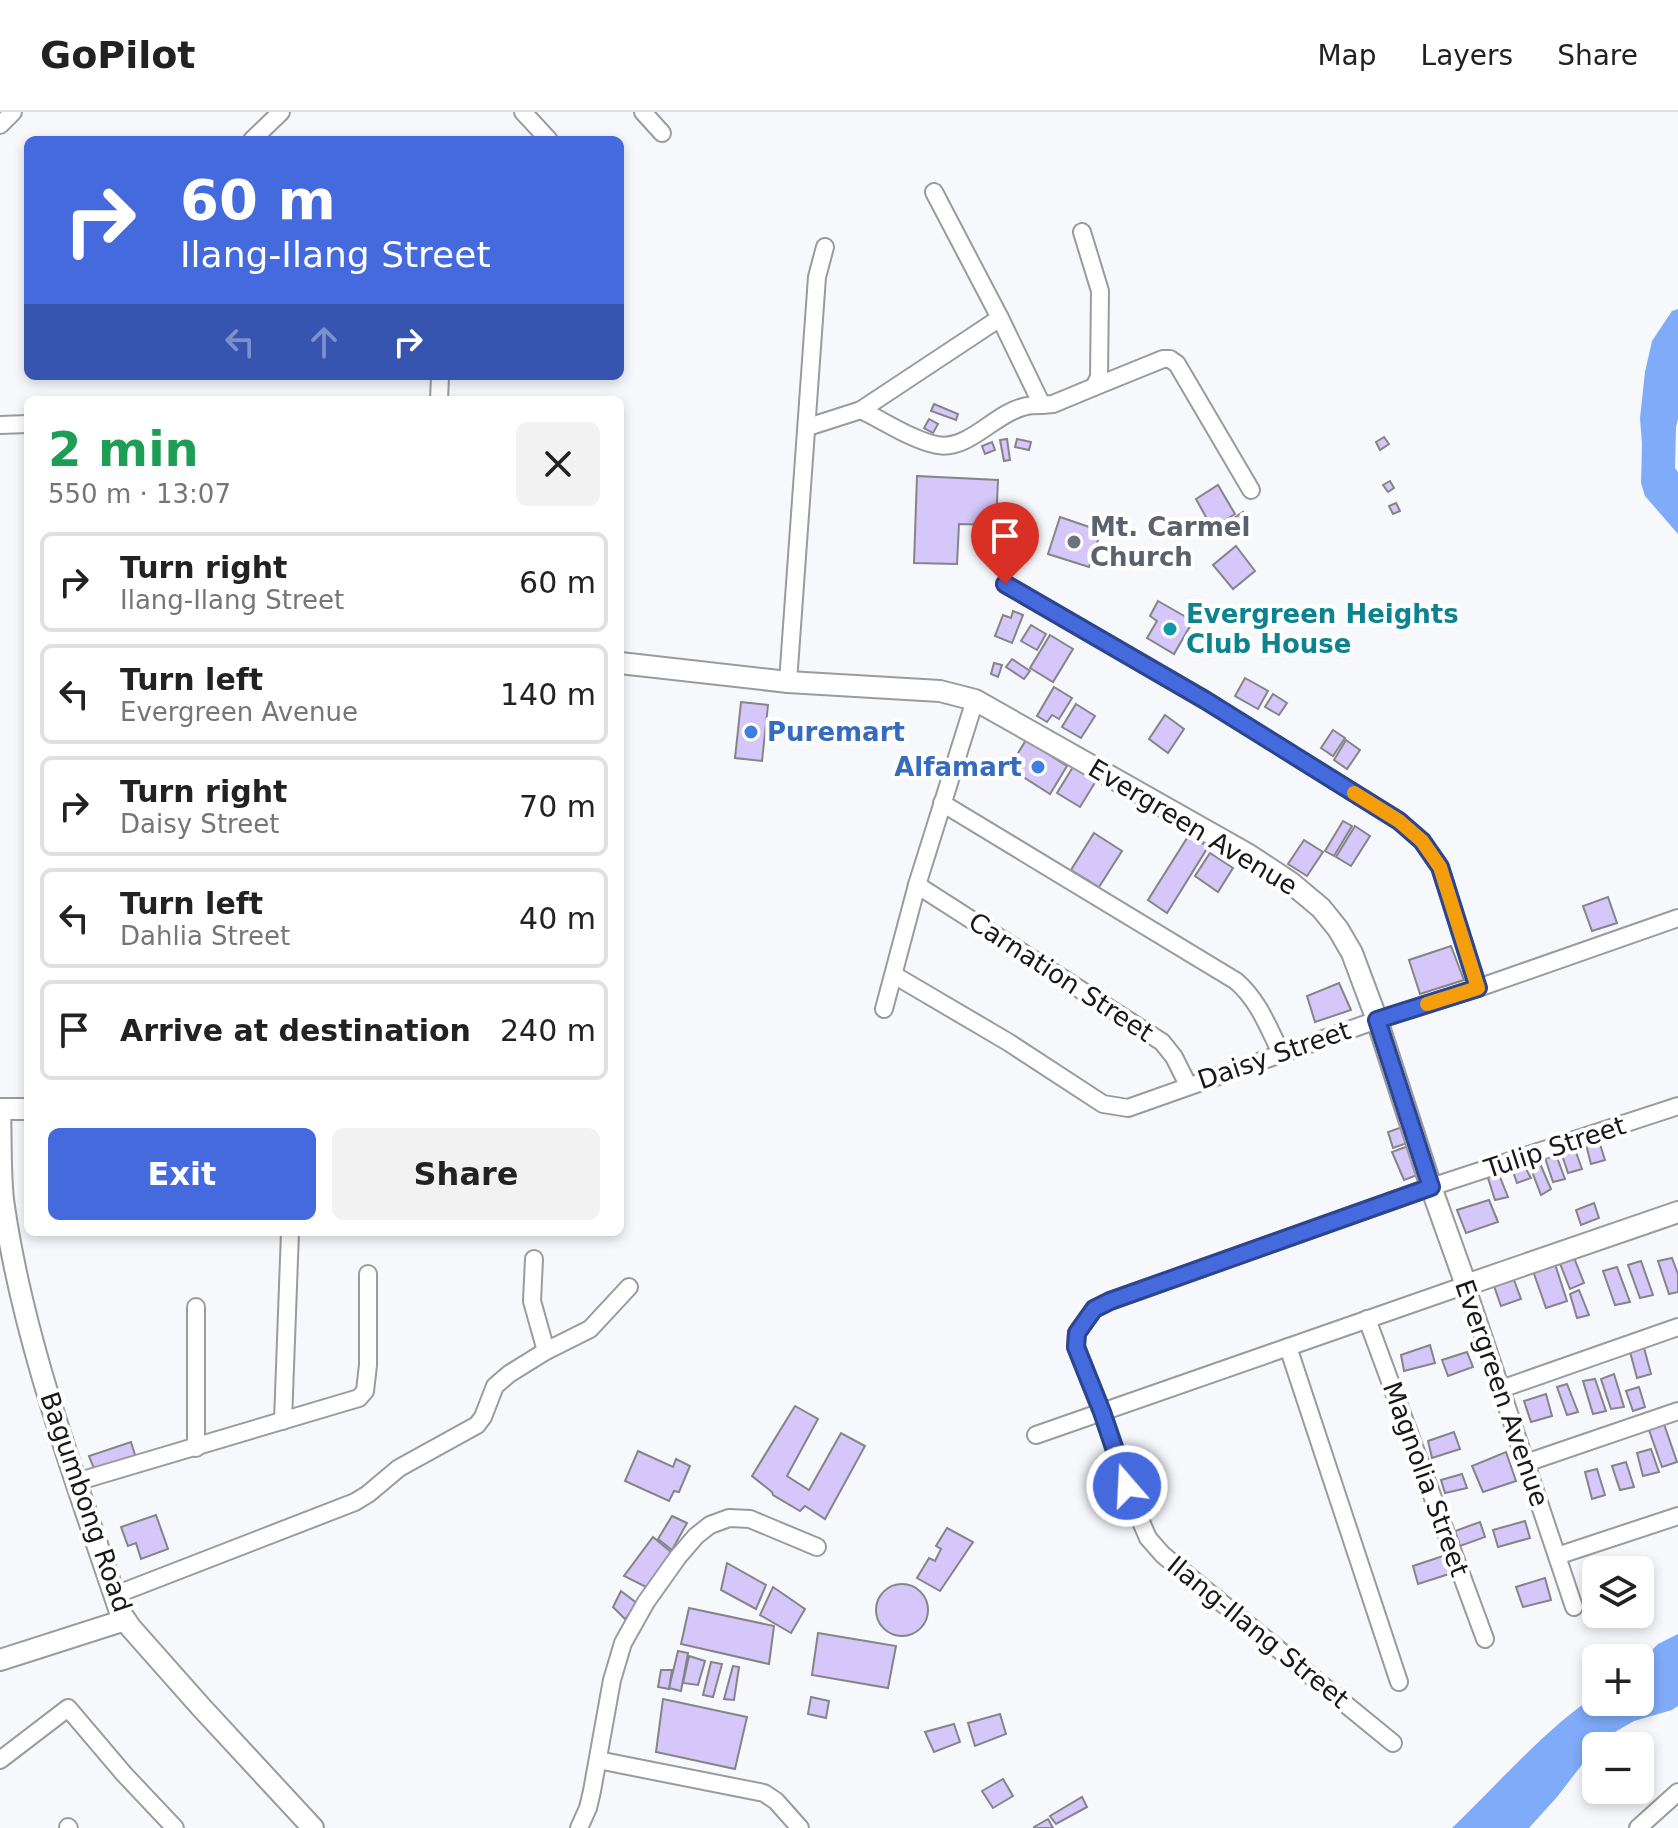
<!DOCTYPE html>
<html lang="en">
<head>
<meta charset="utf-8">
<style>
	:root { --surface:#fff; --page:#f2f2f2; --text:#222; --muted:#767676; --line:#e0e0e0; --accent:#446add }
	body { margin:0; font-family:"DejaVu Sans",sans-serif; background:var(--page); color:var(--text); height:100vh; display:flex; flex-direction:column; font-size:30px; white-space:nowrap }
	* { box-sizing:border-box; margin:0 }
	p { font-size:26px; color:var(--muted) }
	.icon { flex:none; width:44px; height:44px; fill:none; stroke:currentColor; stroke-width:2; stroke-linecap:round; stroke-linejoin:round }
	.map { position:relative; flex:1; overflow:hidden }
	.details { position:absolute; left:24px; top:284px; width:600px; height:840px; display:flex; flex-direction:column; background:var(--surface); border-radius:12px; box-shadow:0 4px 12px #0003 }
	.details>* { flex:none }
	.hud { position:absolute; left:24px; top:24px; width:600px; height:244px; border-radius:12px; box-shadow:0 4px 12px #0003; background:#446add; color:#fff; overflow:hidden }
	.buttons { position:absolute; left:1582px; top:1444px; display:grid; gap:16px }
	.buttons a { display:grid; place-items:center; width:72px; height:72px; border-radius:12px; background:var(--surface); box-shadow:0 4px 12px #0003; font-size:40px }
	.pin { position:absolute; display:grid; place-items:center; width:68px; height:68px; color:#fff; margin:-82px -34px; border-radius:50% 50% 50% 0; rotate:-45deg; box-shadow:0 0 8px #0007 }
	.pin .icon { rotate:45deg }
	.me { position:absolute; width:88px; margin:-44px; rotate:341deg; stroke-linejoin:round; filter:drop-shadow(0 0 6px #0008) }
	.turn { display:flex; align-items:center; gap:28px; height:168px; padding:0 24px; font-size:36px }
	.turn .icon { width:104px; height:104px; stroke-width:2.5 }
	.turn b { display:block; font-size:56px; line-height:68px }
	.lanes { display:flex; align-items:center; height:76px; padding:0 24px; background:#0003; justify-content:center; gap:40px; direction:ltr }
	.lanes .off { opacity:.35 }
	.round { display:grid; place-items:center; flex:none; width:84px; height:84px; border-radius:12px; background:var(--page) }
	.overview { display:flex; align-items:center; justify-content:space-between; height:136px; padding:0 24px }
	h1 { font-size:48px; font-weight:800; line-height:60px; color:#1e9e55 }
	.cta { display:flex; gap:16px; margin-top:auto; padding:16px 24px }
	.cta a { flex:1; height:92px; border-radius:12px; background:var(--accent); color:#fff; font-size:32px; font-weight:800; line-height:92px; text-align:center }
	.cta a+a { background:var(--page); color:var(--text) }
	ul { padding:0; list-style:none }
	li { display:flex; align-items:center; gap:24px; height:100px; margin:0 16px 12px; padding:0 8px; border:4px solid var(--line); border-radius:12px }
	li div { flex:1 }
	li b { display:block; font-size:30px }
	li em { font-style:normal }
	header { display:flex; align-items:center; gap:48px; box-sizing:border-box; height:112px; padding:0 40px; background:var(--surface); border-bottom:2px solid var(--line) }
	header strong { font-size:38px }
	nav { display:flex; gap:44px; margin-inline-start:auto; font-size:28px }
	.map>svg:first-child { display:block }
	.water { fill:#7fabf8 }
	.building { fill:#d6c7fb; stroke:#858588; stroke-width:2 }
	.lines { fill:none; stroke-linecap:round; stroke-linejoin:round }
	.minor-casing { stroke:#9a9b9e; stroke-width:20 }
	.tertiary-casing { stroke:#9a9b9e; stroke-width:24 }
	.minor { stroke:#fff; stroke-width:16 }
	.tertiary { stroke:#fff; stroke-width:20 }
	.route-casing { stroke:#2c4590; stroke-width:20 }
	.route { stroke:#446add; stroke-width:14 }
	.slow { stroke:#f59e0b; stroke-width:14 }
	.worship-dot { fill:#6b7280; stroke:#fff; stroke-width:3 }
	.culture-dot { fill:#0f9aa8; stroke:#fff; stroke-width:3 }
	.shop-dot { fill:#3f7fe0; stroke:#fff; stroke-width:3 }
	.labels { text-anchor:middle; stroke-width:8; stroke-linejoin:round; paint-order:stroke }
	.worship-label { font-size:26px; font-weight:bold; fill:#5b616d; stroke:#fff; text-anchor:start }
	.culture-label { font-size:26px; font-weight:bold; fill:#0d838f; stroke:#fff; text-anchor:start }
	.shop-label { font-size:26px; font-weight:bold; fill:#366cbe; stroke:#fff; text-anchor:start }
	.street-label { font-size:26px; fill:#181819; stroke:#fff }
</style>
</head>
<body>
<header>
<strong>GoPilot</strong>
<nav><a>Map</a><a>Layers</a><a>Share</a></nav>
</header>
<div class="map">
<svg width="1678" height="1716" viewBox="0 0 1678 1716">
	<rect width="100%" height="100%" fill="#f7f8fc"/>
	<g class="water">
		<polygon points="1678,197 1678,307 1676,315 1675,356 1678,360 1678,422 1645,384 1641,371 1642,332 1640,306 1645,260 1652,229 1672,199"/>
		<path d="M1678,1522v72l-6,4 -38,11 -33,19 -44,57 -28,31h-77c47,-45 90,-96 144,-133v7h44v-40l18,-18z"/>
	</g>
	<g class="building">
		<polygon points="934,292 958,302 956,308 931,299"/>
		<polygon points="929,307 938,312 933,321 924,316"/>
		<polygon points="1384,325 1389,332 1380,338 1376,330"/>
		<polygon points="1007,327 1010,348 1004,349 1000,328"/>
		<polygon points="1017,327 1031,330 1029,338 1015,335"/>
		<polygon points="992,330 995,338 985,342 982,334"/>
		<polygon points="917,364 998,368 996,413 959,412 957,452 914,451"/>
		<polygon points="1390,369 1394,376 1388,380 1383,373"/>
		<polygon points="1218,373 1235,402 1212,416 1196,387"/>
		<polygon points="1396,391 1400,399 1393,402 1389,394"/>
		<polygon points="1243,400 1250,412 1238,419 1231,408"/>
		<polygon points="1060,405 1101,419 1089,455 1048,442"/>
		<polygon points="1236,434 1255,459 1233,477 1213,453"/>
		<polygon points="1158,489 1193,509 1174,542 1147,526 1157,509 1150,504"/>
		<polygon points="1013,499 1023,503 1012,531 995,524 1003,503 1011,506"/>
		<polygon points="1031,513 1046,522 1037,538 1021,529"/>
		<polygon points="1050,523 1073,537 1053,570 1030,556"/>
		<polygon points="1012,547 1030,559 1024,567 1006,555"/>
		<polygon points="994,551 1002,553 998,565 991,562"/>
		<polygon points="1245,566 1268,579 1258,597 1235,584"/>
		<polygon points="1054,575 1072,586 1059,607 1052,603 1047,610 1037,604"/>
		<polygon points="1273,582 1287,591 1279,603 1265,595"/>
		<polygon points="741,590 768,593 762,649 735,646"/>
		<polygon points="1076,592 1095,604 1081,626 1062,615"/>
		<polygon points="1165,603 1184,617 1168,641 1149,627"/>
		<polygon points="1333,618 1345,626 1333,644 1321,636"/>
		<polygon points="1026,628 1067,654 1050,682 1009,656"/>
		<polygon points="1346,628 1360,638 1347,657 1334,648"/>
		<polygon points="1076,650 1099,664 1080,695 1057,681"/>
		<polygon points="1343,709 1352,714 1334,744 1325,739"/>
		<polygon points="1355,714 1370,724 1351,754 1336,745"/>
		<polygon points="1094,721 1122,739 1099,775 1071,758"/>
		<polygon points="1189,723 1208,735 1167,801 1148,788"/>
		<polygon points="1304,728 1323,740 1307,764 1288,752"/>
		<polygon points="1210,741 1233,756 1218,780 1195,764"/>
		<polygon points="1608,785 1617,811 1592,819 1583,794"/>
		<polygon points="1451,834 1464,868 1420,882 1409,848"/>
		<polygon points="1339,871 1351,898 1315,910 1307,884"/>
		<polygon points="1405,1014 1410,1030 1393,1036 1388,1020"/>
		<polygon points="1598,1026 1605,1048 1591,1052 1585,1029"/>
		<polygon points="1573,1032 1582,1057 1568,1061 1560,1037"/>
		<polygon points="1408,1034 1420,1062 1404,1068 1392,1040"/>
		<polygon points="1555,1040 1565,1067 1553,1070 1544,1043"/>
		<polygon points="1538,1047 1551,1077 1541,1083 1528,1049"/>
		<polygon points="1522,1050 1531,1066 1517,1071 1511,1054"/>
		<polygon points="1498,1060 1508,1085 1495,1088 1487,1063"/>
		<polygon points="1489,1088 1498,1110 1466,1121 1457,1098"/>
		<polygon points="1594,1091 1599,1106 1581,1113 1576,1098"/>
		<polygon points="1573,1143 1584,1171 1570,1177 1559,1149"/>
		<polygon points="1672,1146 1678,1162 1678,1180 1669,1182 1658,1149"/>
		<polygon points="1641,1149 1653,1183 1640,1186 1628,1153"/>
		<polygon points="1555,1152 1567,1189 1546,1196 1533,1159"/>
		<polygon points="1617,1155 1630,1190 1615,1193 1603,1159"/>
		<polygon points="1514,1168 1521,1187 1501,1194 1494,1174"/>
		<polygon points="1579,1178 1589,1203 1577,1206 1570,1182"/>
		<polygon points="1643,1232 1651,1262 1637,1266 1629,1236"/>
		<polygon points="1430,1233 1435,1251 1404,1259 1401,1243"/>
		<polygon points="1467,1240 1473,1255 1448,1264 1442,1248"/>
		<polygon points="1614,1262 1624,1295 1611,1297 1601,1267"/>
		<polygon points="1595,1267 1606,1299 1593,1302 1583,1269"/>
		<polygon points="1567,1272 1578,1300 1567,1303 1557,1275"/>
		<polygon points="1639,1275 1645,1295 1633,1299 1626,1279"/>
		<polygon points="1546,1282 1552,1304 1531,1310 1524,1289"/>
		<polygon points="795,1294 818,1307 787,1364 809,1378 841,1321 865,1334 825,1407 805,1394 800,1399 773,1383 772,1380 752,1364"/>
		<polygon points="1664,1312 1677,1350 1662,1355 1649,1318"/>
		<polygon points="1454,1320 1460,1337 1432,1346 1428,1329"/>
		<polygon points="131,1330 136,1346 95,1359 89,1344"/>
		<polygon points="1651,1337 1659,1360 1643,1364 1637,1341"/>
		<polygon points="638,1339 673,1355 676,1347 690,1354 679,1380 674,1379 669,1389 625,1369"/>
		<polygon points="1506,1340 1516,1369 1483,1380 1472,1354"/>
		<polygon points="1626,1350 1634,1375 1620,1378 1612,1354"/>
		<polygon points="1597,1357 1605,1383 1592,1387 1585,1360"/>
		<polygon points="1462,1362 1467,1376 1445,1381 1441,1368"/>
		<polygon points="156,1403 168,1437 141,1447 136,1431 128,1434 121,1415"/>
		<polygon points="672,1404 687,1411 672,1438 658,1427"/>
		<polygon points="1525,1409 1530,1426 1498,1435 1493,1418"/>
		<polygon points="1480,1410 1485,1425 1460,1434 1455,1419"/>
		<polygon points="947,1416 973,1430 940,1479 917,1466 929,1446 935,1449 941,1437 936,1434"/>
		<polygon points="653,1425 671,1440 648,1476 624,1464"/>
		<polygon points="1443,1444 1449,1462 1418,1472 1413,1454"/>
		<polygon points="727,1451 766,1473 756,1497 721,1478"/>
		<polygon points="1545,1466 1551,1488 1523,1495 1516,1475"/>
		<circle cx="902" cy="1498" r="26"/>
		<polygon points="773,1475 805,1497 791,1521 760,1503"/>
		<polygon points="621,1479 638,1492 625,1507 613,1495"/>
		<polygon points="689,1496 774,1514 769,1552 681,1532"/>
		<polygon points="818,1521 896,1534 888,1576 812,1563"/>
		<polygon points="678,1539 688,1541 681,1579 669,1576"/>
		<polygon points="689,1544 705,1549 698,1573 683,1571"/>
		<polygon points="711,1550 722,1552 713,1585 703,1583"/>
		<polygon points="733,1554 739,1555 734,1588 724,1587"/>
		<polygon points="661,1558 672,1558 669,1577 658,1575"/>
		<polygon points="811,1585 829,1589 826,1606 808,1602"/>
		<polygon points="663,1587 747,1605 735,1657 656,1640"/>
		<polygon points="1000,1602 1006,1622 975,1634 968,1611"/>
		<polygon points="954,1612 960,1630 934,1640 925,1620"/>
		<polygon points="1003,1667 1013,1684 993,1696 982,1679"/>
		<polygon points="1082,1685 1087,1695 1056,1712 1050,1704"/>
		<polygon points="1048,1707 1053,1716 1034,1716 1034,1715"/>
	</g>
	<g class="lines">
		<g class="minor-casing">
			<g id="minor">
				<polyline points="523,0 549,28"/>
				<polyline points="643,0 662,21"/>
				<polyline points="0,13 13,0"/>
				<polyline points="252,28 281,0"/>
				<polyline points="1094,275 1163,247 1170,247 1177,252 1251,378"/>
				<polyline points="439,288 440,264"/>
				<polyline points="1042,293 1053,292 1094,275 1099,265 1100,179 1082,120"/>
				<polyline points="861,298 1000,206"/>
				<polyline points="0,313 28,312"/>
				<path d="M808,315l53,-17c23,11 51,30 76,35 31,6 57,-31 86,-38 5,-2 13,-2 19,-2l-42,-87 -66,-126"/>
				<polyline points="1005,472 1205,588 1399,709 1422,729 1440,755 1478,876"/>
				<polyline points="788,570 817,165 825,135"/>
				<path d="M942,691l294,178c23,20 32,46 45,72"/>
				<polyline points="917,773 1162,930 1174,945 1188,973"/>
				<polyline points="894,863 1008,930 1103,992 1128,996 1377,908 1478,876 1678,806"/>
				<polyline points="884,897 917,773 975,588"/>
				<polyline points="534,1147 532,1189 546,1239"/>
				<polyline points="196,1195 196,1336"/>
				<polyline points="1367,1207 1485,1527"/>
				<polyline points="1288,1235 1399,1570"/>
				<polyline points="1501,1277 1678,1215"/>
				<polyline points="283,1309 290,1120"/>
				<polyline points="1036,1323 1466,1173 1574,1495"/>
				<polyline points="1526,1351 1678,1299"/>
				<polyline points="76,1370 359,1286 365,1279 368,1253 368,1162"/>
				<polyline points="1557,1444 1678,1404"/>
				<polyline points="115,1483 355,1390 368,1382 399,1356 477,1313 483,1305 495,1274 509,1262 546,1239 590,1217 629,1175"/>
				<polyline points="1393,1631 1163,1443 1148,1426 1136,1398 1102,1300 1076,1235 1077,1221 1094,1197 1110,1189 1431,1075 1678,994"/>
				<polyline points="0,1648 68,1596 124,1662 175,1716"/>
				<polyline points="598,1648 764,1681 776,1689 800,1716"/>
				<polyline points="68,1715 69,1716"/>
				<polyline points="579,1716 588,1696 592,1679 612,1568 623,1531 646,1490 678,1445 696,1424 710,1413 729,1406 750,1407 817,1435"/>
				<polyline points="1638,1716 1678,1680"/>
			</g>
		</g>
		<g class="tertiary-casing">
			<g id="tertiary">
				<polyline points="620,551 788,570 940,579 975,588 1249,743 1290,770 1321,796 1338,817 1352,841 1377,908 1431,1075 1466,1173 1678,1100"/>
				<path d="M28,997h-28c1,30 0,62 3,91 20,142 72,277 117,412l11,16 70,79 112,121"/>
				<polyline points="0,1548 125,1508"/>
			</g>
		</g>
		<use href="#minor" class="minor"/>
		<use href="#tertiary" class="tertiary"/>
	</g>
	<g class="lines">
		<g class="route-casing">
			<polyline id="route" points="1005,472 1205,588 1399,709 1422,729 1440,755 1478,876 1377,908 1431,1075 1110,1189 1094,1197 1077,1221 1076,1235 1102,1300 1127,1374"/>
		</g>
		<use href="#route" class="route"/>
		<polyline class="slow" points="1354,681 1399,709 1422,729 1440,755 1478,876 1427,892"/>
	</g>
	<circle class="worship-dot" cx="1074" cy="430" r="8"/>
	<circle class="culture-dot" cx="1170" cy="517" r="8"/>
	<g class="shop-dot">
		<circle cx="751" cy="620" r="8"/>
		<circle cx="1038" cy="655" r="8"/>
	</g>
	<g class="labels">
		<g class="worship-label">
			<text x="1090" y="424">Mt. Carmel<tspan x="1090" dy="30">Church</tspan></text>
		</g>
		<g class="culture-label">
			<text x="1186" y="511">Evergreen Heights<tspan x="1186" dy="30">Club House</tspan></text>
		</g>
		<g class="shop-label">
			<text x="767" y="629">Puremart</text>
			<text x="1022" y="664" text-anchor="end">Alfamart</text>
		</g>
		<g class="street-label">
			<text transform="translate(1193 715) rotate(31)" y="9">Evergreen Avenue</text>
			<text transform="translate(1061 865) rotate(33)" y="9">Carnation Street</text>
			<text transform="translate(1274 943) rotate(-19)" y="9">Daisy Street</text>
			<text transform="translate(1555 1035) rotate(-18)" y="9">Tulip Street</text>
			<text transform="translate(1502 1281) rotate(71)" y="9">Evergreen Avenue</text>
			<text transform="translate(1426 1367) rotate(70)" y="9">Magnolia Street</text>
			<text transform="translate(86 1390) rotate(71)" y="9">Bagumbong Road</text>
			<text transform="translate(1258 1520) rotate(39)" y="9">Ilang-Ilang Street</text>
		</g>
	</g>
</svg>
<div class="buttons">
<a><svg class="icon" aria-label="layers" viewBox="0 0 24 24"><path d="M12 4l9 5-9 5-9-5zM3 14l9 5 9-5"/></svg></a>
<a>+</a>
<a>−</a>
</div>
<div class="pin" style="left:1005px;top:472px;background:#d93025"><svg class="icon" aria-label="arrive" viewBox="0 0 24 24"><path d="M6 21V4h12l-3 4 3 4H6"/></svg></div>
<svg class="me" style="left:1127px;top:1374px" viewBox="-20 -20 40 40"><circle r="17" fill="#446add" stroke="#fff" stroke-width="3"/><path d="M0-11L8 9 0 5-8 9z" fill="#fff"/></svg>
<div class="hud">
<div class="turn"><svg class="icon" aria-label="right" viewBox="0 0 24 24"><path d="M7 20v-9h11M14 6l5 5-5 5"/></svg><div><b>60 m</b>Ilang-Ilang Street</div></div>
<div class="lanes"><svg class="icon off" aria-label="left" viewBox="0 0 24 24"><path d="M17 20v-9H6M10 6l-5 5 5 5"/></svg><svg class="icon off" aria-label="ahead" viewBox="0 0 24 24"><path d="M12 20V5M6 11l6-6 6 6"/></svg><svg class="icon" aria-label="right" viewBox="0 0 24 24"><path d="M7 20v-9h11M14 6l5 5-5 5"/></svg></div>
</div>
<section class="details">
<div class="overview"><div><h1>2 min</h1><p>550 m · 13:07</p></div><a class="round"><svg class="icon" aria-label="close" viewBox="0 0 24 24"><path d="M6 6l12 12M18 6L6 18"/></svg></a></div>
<ul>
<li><svg class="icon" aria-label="right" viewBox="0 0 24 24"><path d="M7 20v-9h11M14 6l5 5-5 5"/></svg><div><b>Turn right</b><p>Ilang-Ilang Street</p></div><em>60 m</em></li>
<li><svg class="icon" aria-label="left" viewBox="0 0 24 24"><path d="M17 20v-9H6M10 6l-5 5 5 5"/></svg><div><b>Turn left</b><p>Evergreen Avenue</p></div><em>140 m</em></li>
<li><svg class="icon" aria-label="right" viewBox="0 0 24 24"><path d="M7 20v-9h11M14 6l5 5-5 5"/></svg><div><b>Turn right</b><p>Daisy Street</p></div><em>70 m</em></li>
<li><svg class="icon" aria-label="left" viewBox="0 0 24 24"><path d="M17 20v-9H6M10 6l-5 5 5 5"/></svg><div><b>Turn left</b><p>Dahlia Street</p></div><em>40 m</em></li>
<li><svg class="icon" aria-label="arrive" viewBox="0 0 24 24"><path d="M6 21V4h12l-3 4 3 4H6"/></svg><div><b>Arrive at destination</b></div><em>240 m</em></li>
</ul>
<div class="cta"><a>Exit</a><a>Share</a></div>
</section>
</div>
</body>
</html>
